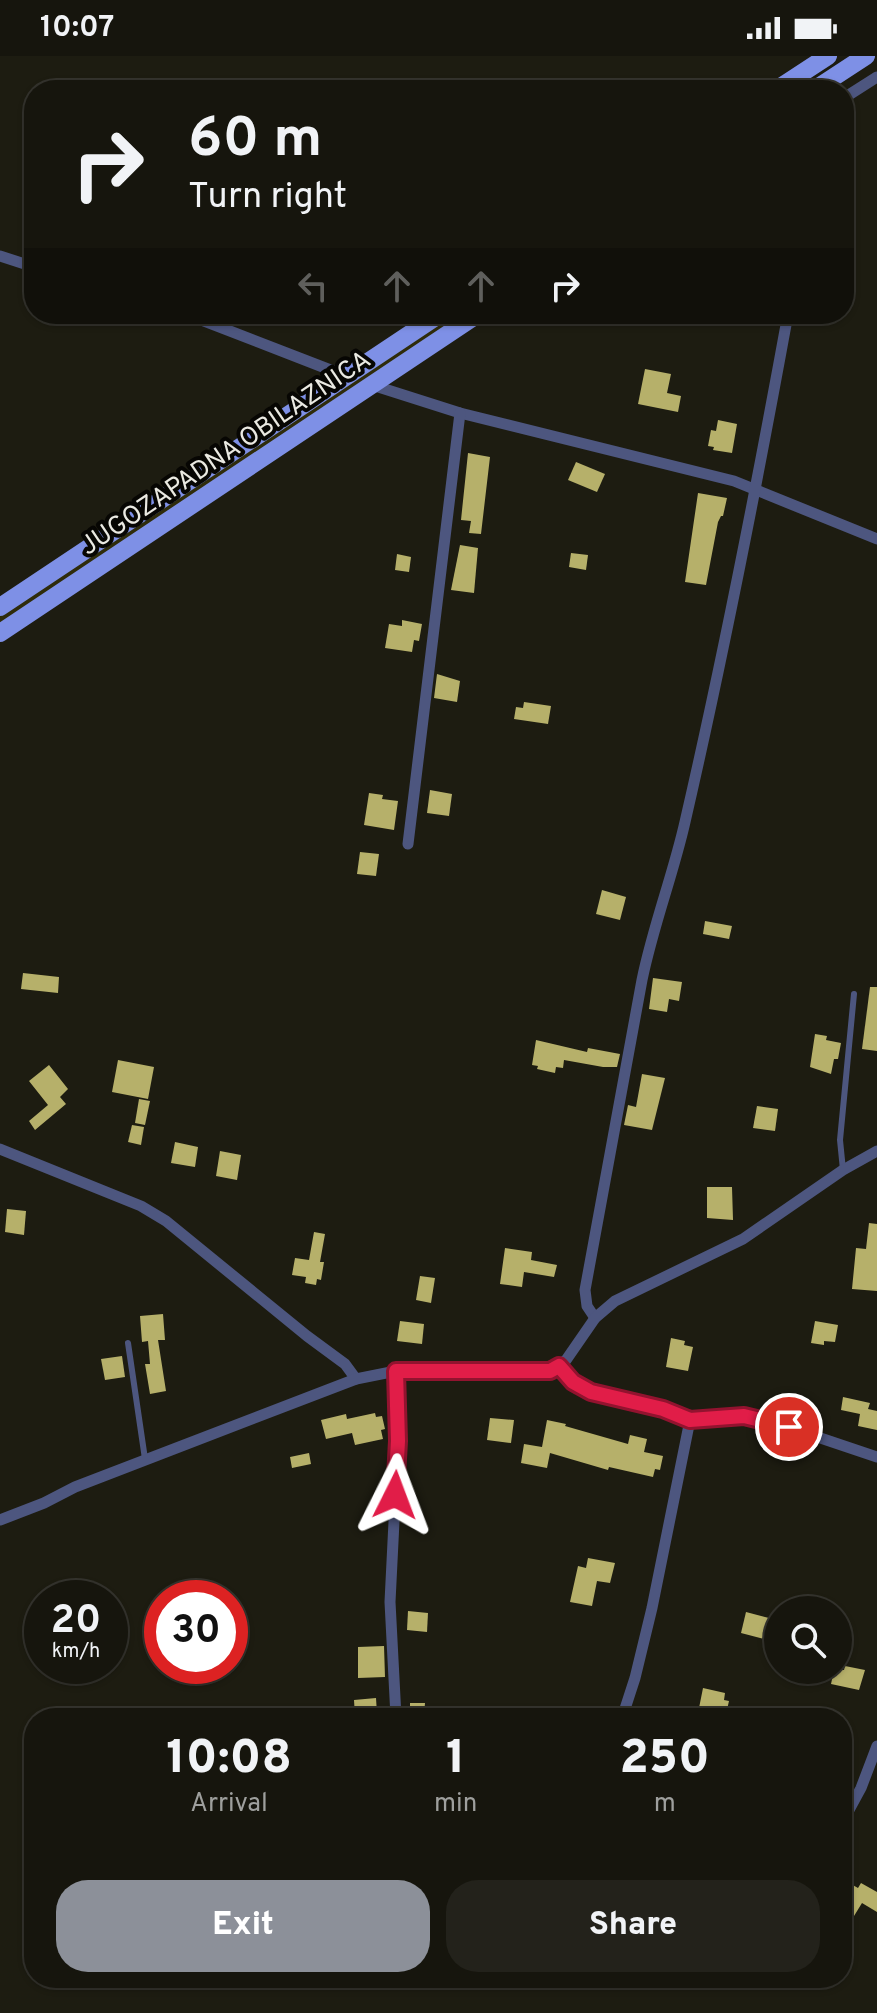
<!DOCTYPE html>
<html lang="en">
<head>
<meta charset="utf-8">
<style>
	:root { --surface:#16150d; --page:#23221b; --text:#f1f3f6; --muted:#9e9f9d; --line:#35342e; --accent:#8c9099 }
	body { margin:0; font-family:Overpass,sans-serif; background:var(--page); color:var(--text); height:100vh; display:flex; flex-direction:column; font-size:30px; white-space:nowrap }
	* { box-sizing:border-box; margin:0 }
	p { font-size:26px; color:var(--muted) }
	.icon { flex:none; width:44px; height:44px; fill:none; stroke:currentColor; stroke-width:2; stroke-linecap:round; stroke-linejoin:round }
	.map { position:relative; flex:1; overflow:hidden }
	.side { position:absolute; left:24px; top:1652px; width:828px; height:280px; display:flex; flex-direction:column; background:var(--surface); border-radius:32px; box-shadow:0 2px 6px #0004,0 0 0 2px var(--line) }
	.side>* { flex:none }
	.hud { position:absolute; left:24px; top:24px; width:830px; height:244px; border-radius:32px; box-shadow:0 2px 6px #0004,0 0 0 2px var(--line); background:#16150d; color:var(--text); overflow:hidden }
	.buttons { position:absolute; left:764px; top:1540px; display:grid; gap:16px }
	.buttons a { display:grid; place-items:center; width:88px; height:88px; border-radius:50%; background:var(--surface); box-shadow:0 2px 6px #0004,0 0 0 2px var(--line); font-size:40px }
	.speed { position:absolute; left:24px; top:1524px; display:flex; gap:16px; font-size:40px; font-weight:700; text-align:center }
	.speed>* { display:grid; place-content:center; width:104px; height:104px; border-radius:50%; background:var(--surface); box-shadow:0 2px 6px #0004,0 0 0 2px var(--line); line-height:1 }
	.speed small { font-size:20px; font-weight:400 }
	.speed .limit { border:12px solid #d22; background:#fff; color:#111 }
	.pin { position:absolute; display:grid; place-items:center; width:68px; height:68px; color:#fff; margin:-34px; border:4px solid #fff; border-radius:50%; box-shadow:0 2px 8px #0007 }
	.me { position:absolute; width:88px; margin:-44px; rotate:3deg; stroke-linejoin:round; filter:drop-shadow(0 0 6px #0008) }
	.turn { display:flex; align-items:center; gap:28px; height:168px; padding:0 32px; font-size:36px }
	.turn .icon { width:104px; height:104px; stroke-width:2.5 }
	.turn b { display:block; font-size:56px; line-height:68px }
	.lanes { display:flex; align-items:center; height:76px; padding:0 32px; background:#0003; justify-content:center; gap:40px; direction:ltr }
	.lanes .off { opacity:.35 }
	.eta { display:flex; justify-content:space-evenly; align-items:center; height:136px; text-align:center }
	.eta b { font-size:48px; font-weight:800; line-height:56px }
	.button { display:flex; gap:16px; margin-top:auto; padding:16px 32px }
	.button a { flex:1; height:92px; border-radius:32px; background:var(--accent); color:#fff; font-size:32px; font-weight:800; line-height:92px; text-align:center }
	.button a+a { background:var(--page); color:var(--text) }
	.status { display:flex; justify-content:space-between; align-items:center; height:56px; padding:0 40px; background:var(--surface); direction:ltr }
	.status svg { height:22px; fill:currentColor }
	.map>svg:first-child { display:block }
	.green { fill:#2f2c0b }
	.building { fill:#b6b06a }
	.lines { fill:none; stroke-linecap:round; stroke-linejoin:round }
	.lane { stroke:#4d567f; stroke-width:6 }
	.street { stroke:#4d567f; stroke-width:11 }
	.primary { stroke:#7e90e6; stroke-width:18 }
	.route-casing { stroke:#92132f; stroke-width:20 }
	.route { stroke:#e11d48; stroke-width:14 }
	.labels { text-anchor:middle; stroke-width:8; stroke-linejoin:round; paint-order:stroke }
	.street-label { font-size:26px; fill:#eae9e2; stroke:#070603 }
</style>
</head>
<body>
<div class="status"><b>10:07</b><svg viewBox="0 0 49 12"><path d="M0 12V9h3v3zM5 12V6h3v6zM10 12V3h3v9zM15 12V0h3v12zM26 1h20v11H26zM47 4h2v5h-2z"/></svg></div>
<div class="map">
<svg width="877" height="1957" viewBox="0 0 877 1957">
	<rect width="100%" height="100%" fill="#1d1c11"/>
	<polygon class="green" points="454,258 466,258 0,569 0,560"/>
	<g class="building">
		<polygon points="645,313 671,318 667,337 681,340 678,356 638,348"/>
		<polygon points="718,364 737,368 732,397 713,394 714,391 708,390 711,374 716,375"/>
		<polygon points="468,397 490,401 481,478 469,477 471,465 461,464"/>
		<polygon points="576,406 605,418 597,436 568,424"/>
		<polygon points="698,437 727,442 723,460 721,460 718,466 706,529 685,526"/>
		<polygon points="460,489 478,492 474,537 451,534"/>
		<polygon points="571,497 588,499 586,514 569,511"/>
		<polygon points="397,498 411,501 409,516 395,514"/>
		<polygon points="402,564 422,568 419,585 414,584 412,596 385,592 389,568 402,570"/>
		<polygon points="437,618 460,625 457,646 434,642"/>
		<polygon points="524,646 551,650 548,668 514,663 516,651 523,652"/>
		<polygon points="430,734 452,738 449,760 427,757"/>
		<polygon points="369,737 383,739 382,743 398,745 394,774 364,769"/>
		<polygon points="360,796 379,798 376,820 357,818"/>
		<polygon points="602,834 626,841 620,864 596,858"/>
		<polygon points="705,865 732,870 729,883 703,878"/>
		<polygon points="23,917 59,921 58,937 21,933"/>
		<polygon points="653,922 682,926 679,945 669,943 667,956 649,953"/>
		<polygon points="870,931 877,931 877,995 862,993"/>
		<polygon points="815,978 827,980 826,984 841,987 838,1003 834,1003 831,1018 810,1011"/>
		<polygon points="536,984 587,996 588,992 620,998 617,1011 603,1011 564,1004 563,1012 556,1011 555,1017 537,1013 538,1010 532,1009"/>
		<polygon points="118,1004 154,1011 148,1043 112,1036"/>
		<polygon points="49,1009 68,1033 60,1041 66,1048 35,1074 29,1065 48,1049 29,1025"/>
		<polygon points="642,1018 665,1022 652,1074 624,1069 628,1049 636,1051"/>
		<polygon points="139,1043 150,1045 145,1069 135,1067"/>
		<polygon points="757,1050 778,1053 775,1075 753,1072"/>
		<polygon points="132,1069 144,1071 141,1089 128,1086"/>
		<polygon points="175,1086 198,1091 195,1111 171,1107"/>
		<polygon points="220,1095 241,1099 237,1124 216,1120"/>
		<polygon points="707,1131 732,1131 733,1164 707,1162"/>
		<polygon points="7,1153 26,1155 24,1179 5,1176"/>
		<polygon points="869,1167 877,1168 877,1235 852,1233 856,1192 866,1193"/>
		<polygon points="314,1176 325,1178 320,1206 324,1206 321,1224 317,1223 316,1229 305,1227 306,1221 292,1219 295,1202 309,1204"/>
		<polygon points="505,1192 532,1196 531,1204 557,1209 554,1221 524,1216 522,1231 500,1228"/>
		<polygon points="420,1220 435,1222 431,1247 416,1244"/>
		<polygon points="163,1258 165,1284 158,1284 166,1335 150,1338 145,1308 150,1308 148,1285 142,1286 140,1260"/>
		<polygon points="400,1265 424,1268 422,1288 397,1285"/>
		<polygon points="815,1265 838,1269 835,1286 824,1285 824,1289 811,1287"/>
		<polygon points="671,1282 685,1285 684,1289 693,1291 688,1315 666,1311"/>
		<polygon points="122,1300 125,1321 105,1324 101,1303"/>
		<polygon points="843,1341 870,1347 868,1353 877,1355 877,1374 858,1370 860,1358 841,1354"/>
		<polygon points="375,1357 376,1361 382,1360 385,1373 381,1374 383,1383 355,1389 352,1377 326,1383 321,1364 346,1358 347,1363"/>
		<polygon points="490,1362 514,1364 511,1387 487,1384"/>
		<polygon points="547,1364 566,1368 565,1370 628,1388 630,1379 647,1383 644,1396 663,1400 660,1414 655,1413 653,1421 609,1411 608,1414 550,1397 547,1412 521,1407 524,1388 542,1391"/>
		<polygon points="309,1397 311,1408 292,1412 290,1401"/>
		<polygon points="588,1502 615,1507 610,1527 597,1525 592,1550 570,1546 578,1510 586,1512"/>
		<polygon points="408,1555 428,1557 427,1576 407,1574"/>
		<polygon points="746,1556 769,1562 764,1583 741,1577"/>
		<polygon points="384,1590 385,1621 358,1622 358,1591"/>
		<polygon points="845,1610 865,1614 859,1634 831,1628 834,1614 844,1614"/>
		<polygon points="703,1632 725,1637 724,1644 729,1645 726,1658 699,1652"/>
		<polygon points="376,1642 377,1658 355,1660 354,1644"/>
		<polygon points="410,1647 425,1647 424,1659 410,1659"/>
		<polygon points="842,1823 858,1832 861,1827 877,1836 877,1856 862,1847 854,1860 842,1853"/>
	</g>
	<g class="lines">
		<g class="lane">
			<polyline points="843,1114 840,1084 854,938"/>
			<polyline points="128,1287 145,1403"/>
		</g>
		<g class="street">
			<polyline points="844,42 877,21"/>
			<polyline points="0,200 34,211"/>
			<polyline points="186,258 346,320"/>
			<polyline points="372,329 460,357 734,425 877,483"/>
			<polyline points="408,788 460,357"/>
			<polyline points="0,1093 141,1150 166,1165 307,1280 345,1308 356,1323"/>
			<path d="M595,1262l-8,-12 -2,-16 57,-310c11,-54 31,-105 43,-158 39,-169 72,-338 103,-508"/>
			<polyline points="559,1310 573,1326 591,1336 663,1353 690,1364 744,1360 767,1364 877,1401"/>
			<polyline points="0,1464 44,1447 75,1431 356,1323 396,1315 550,1315 566,1304 595,1262 615,1245 743,1183 843,1114 877,1095"/>
			<polyline points="396,1661 390,1546 398,1385 396,1315"/>
			<polyline points="622,1662 635,1622 652,1552 690,1364"/>
			<polyline points="842,1767 861,1732 877,1690"/>
		</g>
		<g class="primary">
			<polyline points="776,34 828,0"/>
			<polyline points="814,34 866,0"/>
			<polyline points="0,551 440,258"/>
			<polyline points="0,577 478,258"/>
		</g>
	</g>
	<g class="lines">
		<g class="route-casing">
			<polyline id="route" points="395,1439 398,1385 396,1315 550,1315 559,1310 573,1326 591,1336 663,1353 690,1364 744,1360 789,1371"/>
		</g>
		<use href="#route" class="route"/>
	</g>
	<g class="labels">
		<g class="street-label">
			<text transform="translate(225 396) rotate(-34)" y="9">JUGOZAPADNA OBILAZNICA</text>
		</g>
	</g>
</svg>
<div class="buttons">
<a><svg class="icon" aria-label="search" viewBox="0 0 24 24"><circle cx="10" cy="10" r="6"/><path d="M15 15l6 6"/></svg></a>
</div>
<div class="speed"><div>20<small>km/h</small></div><div class="limit">30</div></div>
<div class="pin" style="left:789px;top:1371px;background:#d93025"><svg class="icon" aria-label="arrive" viewBox="0 0 24 24"><path d="M6 21V4h12l-3 4 3 4H6"/></svg></div>
<svg class="me" style="left:395px;top:1439px" viewBox="-20 -20 40 40"><path d="M0-17L14 15 0 8-14 15z" fill="#e11d48" stroke="#fff" stroke-width="4"/></svg>
<div class="hud">
<div class="turn"><svg class="icon" aria-label="right" viewBox="0 0 24 24"><path d="M7 20v-9h11M14 6l5 5-5 5"/></svg><div><b>60 m</b>Turn right</div></div>
<div class="lanes"><svg class="icon off" aria-label="left" viewBox="0 0 24 24"><path d="M17 20v-9H6M10 6l-5 5 5 5"/></svg><svg class="icon off" aria-label="ahead" viewBox="0 0 24 24"><path d="M12 20V5M6 11l6-6 6 6"/></svg><svg class="icon off" aria-label="ahead" viewBox="0 0 24 24"><path d="M12 20V5M6 11l6-6 6 6"/></svg><svg class="icon" aria-label="right" viewBox="0 0 24 24"><path d="M7 20v-9h11M14 6l5 5-5 5"/></svg></div>
</div>
<section class="side">
<div class="eta">
<div><b>10:08</b><p>Arrival</p></div>
<div><b>1</b><p>min</p></div>
<div><b>250</b><p>m</p></div>
</div>
<div class="button"><a>Exit</a><a>Share</a></div>
</section>
</div>
</body>
</html>
